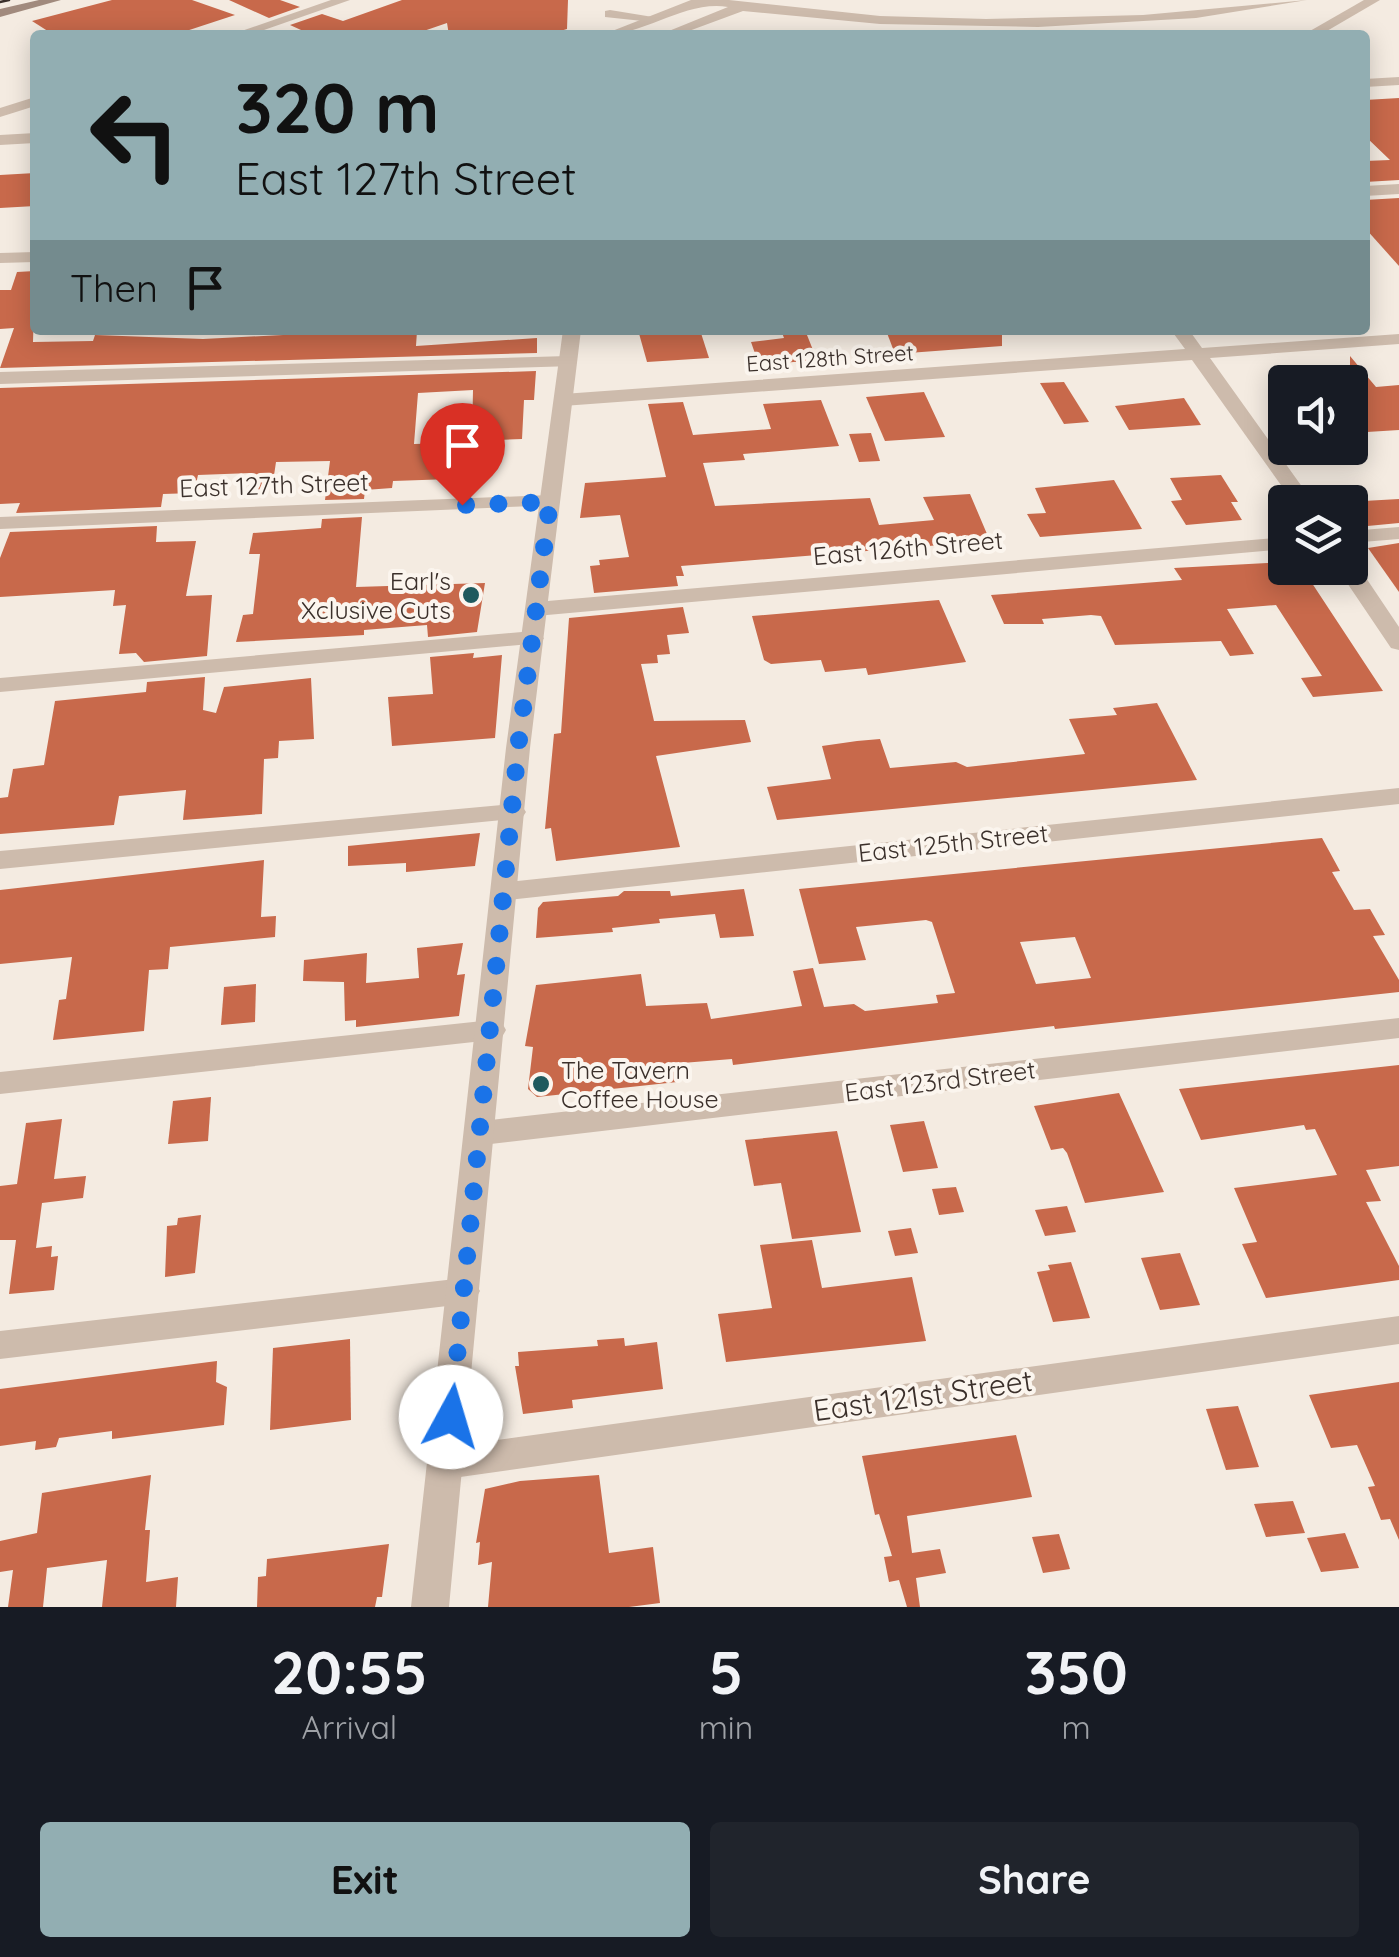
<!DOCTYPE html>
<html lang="en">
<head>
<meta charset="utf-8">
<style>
	:root { --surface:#171b24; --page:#20242c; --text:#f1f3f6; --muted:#9ea1a6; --accent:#92aeb2 }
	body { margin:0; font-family:Quicksand,sans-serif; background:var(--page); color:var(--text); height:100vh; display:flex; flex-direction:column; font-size:38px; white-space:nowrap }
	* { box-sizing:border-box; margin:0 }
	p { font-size:32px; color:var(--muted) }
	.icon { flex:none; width:55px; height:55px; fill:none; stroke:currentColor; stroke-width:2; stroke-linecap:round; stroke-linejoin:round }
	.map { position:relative; height:1607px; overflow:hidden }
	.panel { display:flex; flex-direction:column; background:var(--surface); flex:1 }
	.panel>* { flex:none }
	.guide { position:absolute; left:30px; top:30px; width:1340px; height:305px; border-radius:10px; box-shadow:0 5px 25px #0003; background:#92aeb2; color:#111; overflow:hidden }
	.tools { position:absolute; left:1268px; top:365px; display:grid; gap:20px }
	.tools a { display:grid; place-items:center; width:100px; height:100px; border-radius:10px; background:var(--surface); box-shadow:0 5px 25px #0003; font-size:50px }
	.pin { position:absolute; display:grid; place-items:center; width:85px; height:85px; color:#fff; margin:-102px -42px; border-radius:50% 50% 50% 0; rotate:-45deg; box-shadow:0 0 10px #0007 }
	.pin .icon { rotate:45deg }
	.me { position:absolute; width:110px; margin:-55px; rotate:6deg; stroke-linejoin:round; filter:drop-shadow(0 0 8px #0008) }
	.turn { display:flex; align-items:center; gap:35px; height:210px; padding:0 40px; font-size:45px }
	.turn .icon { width:130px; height:130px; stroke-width:2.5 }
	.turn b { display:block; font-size:70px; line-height:85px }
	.then { display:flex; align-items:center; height:95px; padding:0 40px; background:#0003; gap:20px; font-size:38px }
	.eta { display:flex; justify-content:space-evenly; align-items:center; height:170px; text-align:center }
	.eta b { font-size:60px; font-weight:700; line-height:70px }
	.action { display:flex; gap:20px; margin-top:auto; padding:20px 40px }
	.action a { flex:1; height:115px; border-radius:10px; background:var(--accent); color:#111; font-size:40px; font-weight:700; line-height:115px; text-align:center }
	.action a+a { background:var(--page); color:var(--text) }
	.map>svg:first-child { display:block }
	.building { fill:#c8694b; fill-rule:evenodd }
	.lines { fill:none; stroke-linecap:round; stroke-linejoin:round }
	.minor { fill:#cdbbac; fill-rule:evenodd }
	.tertiary { fill:#cdbbac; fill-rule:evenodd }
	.secondary { fill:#a18a7d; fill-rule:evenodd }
	.tram { stroke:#3b302b; stroke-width:2.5 }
	.route { stroke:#1a73e8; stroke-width:18; stroke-dasharray:0 32.4 }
	.poi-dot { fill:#1f5a5e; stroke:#fbf5ee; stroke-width:4 }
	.labels { text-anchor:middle; stroke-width:8; stroke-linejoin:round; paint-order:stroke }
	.far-street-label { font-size:22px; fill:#3b302b; stroke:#fbf5ee }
	.street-label { font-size:25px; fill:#3b302b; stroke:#fbf5ee }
	.poi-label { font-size:25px; fill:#3b302b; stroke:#fbf5ee; text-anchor:end }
	.near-street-label { font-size:30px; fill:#3b302b; stroke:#fbf5ee }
</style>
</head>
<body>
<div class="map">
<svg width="1399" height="1607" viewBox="0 0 1399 1607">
	<rect width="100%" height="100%" fill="#f4ebe1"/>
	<g class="building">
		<polygon points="112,0 192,0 235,15 174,35 54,35 32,21"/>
		<polygon points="229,0 280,0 300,7 269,18"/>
		<polygon points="402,0 568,0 567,29 547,35 449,35 447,23 412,35 312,35 290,25 322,14 343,21"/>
		<polygon points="1399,98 1399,180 1365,182 1365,161 1390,160 1365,136 1365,100"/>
		<polygon points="35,173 35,206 0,208 0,175"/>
		<polygon points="1399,198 1399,266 1365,228 1365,200"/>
		<polygon points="35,271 33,342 93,341 95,335 203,339 380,330 417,331 416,346 537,338 537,353 0,368 14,328 0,329 0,290 11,290 17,272"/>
		<polygon points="638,330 700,330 709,358 647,362"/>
		<polygon points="781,330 805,330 817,360 759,365 751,342 784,338"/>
		<polygon points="927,330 1002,330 1002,346 895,354 887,333"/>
		<polygon points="1350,356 1376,387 1399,385 1399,430 1367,432 1350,410"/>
		<polygon points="536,371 534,400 524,400 522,439 472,441 473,390 418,393 414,444 453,443 451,479 393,481 392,488 365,490 364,499 325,500 330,461 276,462 272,489 248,490 251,473 198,475 194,493 163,494 161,507 16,513 20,503 0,504 0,388"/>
		<polygon points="1064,382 1089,422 1064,424 1040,383"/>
		<polygon points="924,392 945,437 885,441 866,397"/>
		<polygon points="1184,398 1201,425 1129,430 1115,406"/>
		<polygon points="821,400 839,446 743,454 745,460 703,463 715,506 870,498 879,525 934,520 923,497 970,494 990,541 681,566 684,576 676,576 678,586 594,593 590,566 600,565 599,560 629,557 620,515 580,518 585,483 666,477 648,404 683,402 693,435 771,429 763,404"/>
		<polygon points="871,433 880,461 859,462 849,434"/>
		<polygon points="1221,475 1238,502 1231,502 1242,520 1186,525 1171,501 1182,500 1170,478"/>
		<polygon points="1114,480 1142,529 1040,537 1027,514 1046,513 1035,488"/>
		<polygon points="1399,499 1399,523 1357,527 1350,516 1350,502 1346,502"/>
		<polygon points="362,517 356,587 485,583 477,632 428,637 427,625 364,630 364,635 236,642 243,615 253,614 260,554 249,554 253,533 321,528 322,519"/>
		<polygon points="157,526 156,542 196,541 186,596 212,595 207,656 144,662 136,653 119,654 126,605 113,606 115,590 0,597 0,558 10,532"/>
		<polygon points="1399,543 1399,592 1368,548"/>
		<polygon points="1285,562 1285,568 1302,568 1383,691 1313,697 1301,678 1322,676 1276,605 1227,609 1254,654 1230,656 1221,641 1115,645 1101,616 1091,615 1042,619 1044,624 1004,624 991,595 1182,580 1174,568"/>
		<polygon points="939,600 966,662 868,675 866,668 825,672 821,660 771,664 764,660 752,616"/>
		<polygon points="683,607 689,633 667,635 670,654 657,655 658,663 641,664 654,721 745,720 751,742 656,756 680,847 556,861 551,828 545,829 554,734 561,733 569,618"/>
		<polygon points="474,653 473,658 502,655 495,738 392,746 388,697 433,694 430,657"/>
		<polygon points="205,677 203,710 216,713 224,687 311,678 314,739 279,741 278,758 264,759 262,814 183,820 186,790 119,796 114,825 0,834 0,798 8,797 13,769 44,765 55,701 146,692 147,682"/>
		<polygon points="1157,703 1197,780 777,820 767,787 831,779 822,746 857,741 880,739 890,768 956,762 967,767 1085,754 1069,719 1117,715 1113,708"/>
		<polygon points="480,833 475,866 406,872 406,863 348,866 348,846"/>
		<path d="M1322,838l18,33 -8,1 22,38 16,-1 15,26 -12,1 26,44v12l-344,37 -1,-3 -321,39 -1,-6 -50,4 1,10 -7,1 1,8 -140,15 -9,-8 5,-42 -8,-1 11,-61 105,-11 5,32 61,-3 4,16 91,-13 -9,-35 20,-3 11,39 30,-3 11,7 73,-8 -2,-8 19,-2 -23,-71 -6,-2 -70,7 10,33 -47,4 -20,-75zM1075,937l16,41 -55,6 -16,-42z"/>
		<polygon points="264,860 261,917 276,916 275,937 170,947 168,969 149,970 144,1031 53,1040 59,1000 66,999 72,957 0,964 0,890"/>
		<polygon points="744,889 754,936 720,938 715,914 659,919 660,923 612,928 613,932 536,938 538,908 543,902 618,896 624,891 670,891 671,896"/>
		<polygon points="463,943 457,975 465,974 459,1016 356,1027 356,1020 345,1021 344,982 303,981 304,960 367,953 366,983 419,978 417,948"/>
		<polygon points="256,984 255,1022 221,1025 224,987"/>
		<polygon points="1399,1065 1399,1166 1366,1170 1381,1201 1366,1202 1399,1266 1399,1280 1266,1298 1242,1244 1257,1242 1234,1188 1337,1175 1315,1129 1306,1130 1304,1125 1201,1140 1179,1089"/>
		<polygon points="1119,1093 1164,1192 1085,1203 1067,1153 1063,1148 1051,1150 1034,1106"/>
		<polygon points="211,1097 208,1141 168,1144 173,1101"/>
		<polygon points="62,1119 54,1179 86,1176 83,1198 42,1203 36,1248 52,1246 51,1257 58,1256 54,1290 9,1294 16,1240 0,1240 0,1186 17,1184 26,1123"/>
		<polygon points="924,1121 938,1168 903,1172 890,1125"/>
		<polygon points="837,1131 861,1232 792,1239 781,1183 754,1186 745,1140"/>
		<polygon points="956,1187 964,1212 939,1215 932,1189"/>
		<polygon points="1067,1206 1076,1232 1045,1236 1035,1210"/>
		<polygon points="201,1215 195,1273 165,1277 167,1226 177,1225 178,1218"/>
		<polygon points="911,1228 918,1253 895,1256 888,1231"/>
		<polygon points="812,1240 822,1288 912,1277 926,1341 726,1362 718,1314 772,1308 760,1245"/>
		<polygon points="1180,1253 1200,1305 1160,1310 1141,1258"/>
		<polygon points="1071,1262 1090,1318 1053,1322 1037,1272 1050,1270 1048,1265"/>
		<polygon points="624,1338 625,1346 657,1342 663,1389 572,1400 573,1408 523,1414 515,1366 519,1366 518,1352 598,1346 597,1340"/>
		<polygon points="350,1339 351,1420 270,1430 273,1348"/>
		<polygon points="217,1361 216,1382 227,1387 224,1425 112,1439 112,1431 59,1438 56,1447 35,1450 36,1441 0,1446 0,1389"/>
		<polygon points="1399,1382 1399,1540 1390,1519 1381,1520 1368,1487 1375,1486 1357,1445 1331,1448 1309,1395"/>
		<polygon points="1238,1406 1259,1467 1226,1470 1206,1409"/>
		<polygon points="1016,1435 1032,1497 907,1516 912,1553 940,1549 946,1573 916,1578 920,1607 907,1607 899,1580 889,1582 884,1557 892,1556 879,1514 875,1515 862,1456"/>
		<polygon points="151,1475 145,1530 150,1530 146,1582 178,1577 176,1607 102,1607 107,1560 47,1568 43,1607 8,1607 13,1570 0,1572 0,1541 37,1533 42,1493"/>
		<polygon points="599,1475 609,1553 653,1547 660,1603 629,1607 488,1607 492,1562 478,1565 480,1542 476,1543 485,1489 520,1481"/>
		<polygon points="1293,1501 1305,1533 1266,1537 1254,1504"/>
		<polygon points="1345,1533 1359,1568 1321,1572 1307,1538"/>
		<polygon points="1059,1534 1070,1569 1043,1573 1032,1537"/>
		<polygon points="389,1544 382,1597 377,1597 375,1607 257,1607 258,1577 266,1576 267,1559"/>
	</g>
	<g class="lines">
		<g class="minor">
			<polygon points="331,0 350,0 250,35 230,35"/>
			<path d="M691,0h38l151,16 106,3 157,-4 164,-15 -111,18 -158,9 -158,-3 -137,-13 -65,24h-19l69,-28c-43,-7 -82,28 -126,28z"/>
			<polygon points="1364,0 1380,0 1320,35 1303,35"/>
			<polygon points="35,97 35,106 0,117 0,108"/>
			<polygon points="1399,184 1399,194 1365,196 1365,186"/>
			<polygon points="35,252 35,262 0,263 0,253"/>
			<polygon points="1171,330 1189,330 1202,348 1399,334 1399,344 1210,358 1313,502 1293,502 1192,360 563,406 554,400 563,394 1185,349"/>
			<polygon points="568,356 574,358 574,366 0,384 0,372"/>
			<polygon points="550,495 560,501 557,505 0,529 0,517"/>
			<polygon points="1399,527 1399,539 1350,543 1350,531"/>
			<polygon points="1285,537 1285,549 536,616 525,609 536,602"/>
			<polygon points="1350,562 1356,563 1399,627 1399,650 1391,648 1337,568 1350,568"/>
			<polygon points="533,631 544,638 541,643 0,692 0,678"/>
			<polygon points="1399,788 1399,804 507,900 494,891 507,882"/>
			<polygon points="513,804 522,806 526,812 522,818 0,869 0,851"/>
			<polygon points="1399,1018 1399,1038 482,1145 471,1141 467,1133 471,1125 482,1121"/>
			<polygon points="492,1020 502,1023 506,1030 502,1037 492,1040 0,1094 0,1072"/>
			<polygon points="464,1278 475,1282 480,1291 475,1300 464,1304 0,1359 0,1331"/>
			<polygon points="1399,1316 1399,1344 446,1479 434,1474 429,1463 434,1452 446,1447"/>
		</g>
		<g class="tertiary">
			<polygon points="610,10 659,18 652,22 605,17 605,11"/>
			<polygon points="1399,77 1399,85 1365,87 1365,79"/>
			<polygon points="35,133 35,143 0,145 0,135"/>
			<polygon points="563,330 581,330 530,748 449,1607 411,1607 506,748"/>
		</g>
		<polygon class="secondary" points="39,0 61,0 0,17 0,9"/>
		<polyline class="tram" points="0,2 9,0"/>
	</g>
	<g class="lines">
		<polyline class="route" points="451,1417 518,748 550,502 462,505"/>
	</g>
	<g class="poi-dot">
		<circle cx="471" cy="595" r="10"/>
		<circle cx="541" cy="1084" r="10"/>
	</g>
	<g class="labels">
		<g class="far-street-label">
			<text transform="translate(830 358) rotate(-4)" y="8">East 128th Street</text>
		</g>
		<g class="street-label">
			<text transform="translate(274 485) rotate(-2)" y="9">East 127th Street</text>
			<text transform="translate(908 548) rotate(-5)" y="9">East 126th Street</text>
			<text transform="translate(953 843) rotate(-6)" y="9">East 125th Street</text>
			<text transform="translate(940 1081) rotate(-7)" y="9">East 123rd Street</text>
		</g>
		<g class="poi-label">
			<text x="451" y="590">Earl's<tspan x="451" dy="29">Xclusive Cuts</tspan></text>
			<text x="561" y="1079" text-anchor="start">The Tavern<tspan x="561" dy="29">Coffee House</tspan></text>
		</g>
		<g class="near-street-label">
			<text transform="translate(923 1396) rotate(-8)" y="10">East 121st Street</text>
		</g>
	</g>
</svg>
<div class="tools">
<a><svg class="icon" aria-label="sound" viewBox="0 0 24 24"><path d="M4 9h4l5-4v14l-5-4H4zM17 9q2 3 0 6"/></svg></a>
<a><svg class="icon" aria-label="layers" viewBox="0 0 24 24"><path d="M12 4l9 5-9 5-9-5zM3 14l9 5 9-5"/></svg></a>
</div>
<div class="pin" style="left:462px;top:505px;background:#d93025"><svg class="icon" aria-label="arrive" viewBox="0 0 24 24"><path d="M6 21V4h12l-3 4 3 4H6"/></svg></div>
<svg class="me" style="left:451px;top:1417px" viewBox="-20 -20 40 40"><circle r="19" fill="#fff"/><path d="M0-13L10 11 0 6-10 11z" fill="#1a73e8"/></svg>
<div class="guide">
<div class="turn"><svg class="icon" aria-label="left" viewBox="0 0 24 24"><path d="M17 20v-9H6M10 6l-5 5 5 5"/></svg><div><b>320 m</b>East 127th Street</div></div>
<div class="then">Then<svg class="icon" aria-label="arrive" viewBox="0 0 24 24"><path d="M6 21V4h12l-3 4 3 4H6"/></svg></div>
</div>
</div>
<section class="panel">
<div class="eta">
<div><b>20:55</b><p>Arrival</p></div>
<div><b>5</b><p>min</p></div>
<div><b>350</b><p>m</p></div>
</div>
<div class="action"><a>Exit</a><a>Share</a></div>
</section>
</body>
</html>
